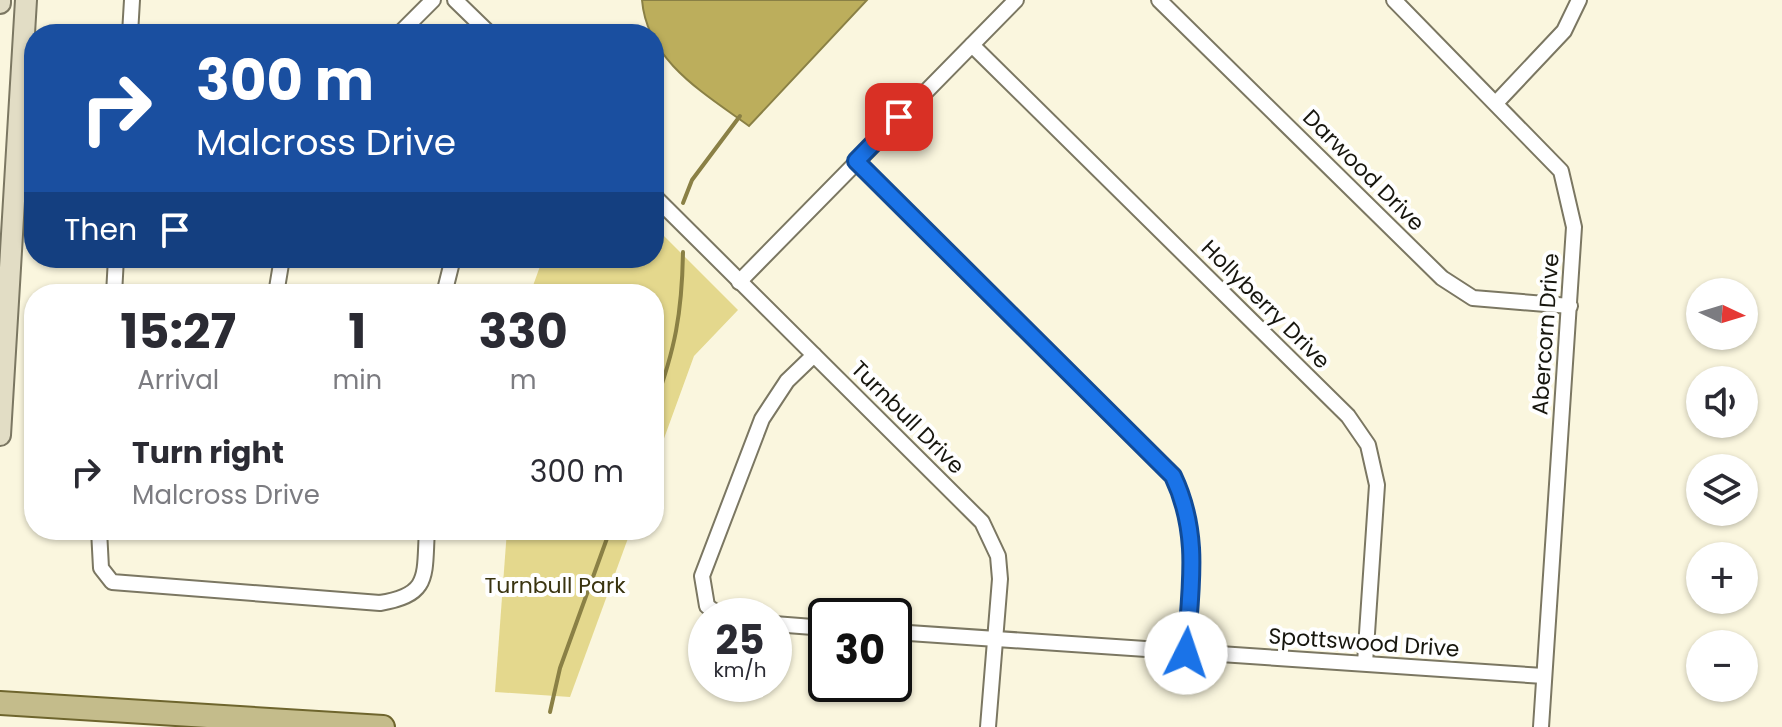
<!DOCTYPE html>
<html lang="en">
<head>
<meta charset="utf-8">
<style>
	:root { --surface:#fff; --page:#f2f2f3; --text:#2b2b33; --muted:#7c7c81 }
	body { margin:0; font-family:Poppins,sans-serif; background:var(--page); color:var(--text); height:100vh; display:flex; flex-direction:column; font-size:30px; white-space:nowrap }
	* { box-sizing:border-box; margin:0 }
	p { font-size:26px; color:var(--muted) }
	.icon { flex:none; width:44px; height:44px; fill:none; stroke:currentColor; stroke-width:2; stroke-linecap:round; stroke-linejoin:round }
	.map { position:relative; flex:1; overflow:hidden }
	.panel { position:absolute; left:24px; top:284px; width:640px; height:256px; display:flex; flex-direction:column; background:var(--surface); border-radius:32px; box-shadow:0 2px 6px #0004 }
	.panel>* { flex:none }
	.banner { position:absolute; left:24px; top:24px; width:640px; height:244px; border-radius:32px; box-shadow:0 2px 6px #0004; background:#1a4fa0; color:#fff; overflow:hidden }
	.needle { width:52px; rotate:94deg }
	.fabs { position:absolute; left:1686px; top:278px; display:grid; gap:16px }
	.fabs a { display:grid; place-items:center; width:72px; height:72px; border-radius:50%; background:var(--surface); box-shadow:0 2px 6px #0004; font-size:40px }
	.speed { position:absolute; left:688px; top:598px; display:flex; gap:16px; font-size:40px; font-weight:700; text-align:center }
	.speed>* { display:grid; place-content:center; width:104px; height:104px; border-radius:50%; background:var(--surface); box-shadow:0 2px 6px #0004; line-height:1 }
	.speed small { font-size:20px; font-weight:400 }
	.speed .limit { border:4px solid #111; border-radius:12px; background:#fff; color:#111 }
	.pin { position:absolute; display:grid; place-items:center; width:68px; height:68px; color:#fff; margin:-34px; border-radius:16px; box-shadow:0 4px 12px #0006 }
	.me { position:absolute; width:88px; margin:-44px; rotate:4deg; stroke-linejoin:round; filter:drop-shadow(0 0 6px #0008) }
	.turn { display:flex; align-items:center; gap:28px; height:168px; padding:0 40px; font-size:36px }
	.turn .icon { width:104px; height:104px; stroke-width:2.5 }
	.turn b { display:block; font-size:56px; line-height:68px }
	.then { display:flex; align-items:center; height:76px; padding:0 40px; background:#0003; gap:16px; font-size:30px }
	.eta { display:flex; justify-content:space-evenly; align-items:center; height:136px; text-align:center }
	.eta b { font-size:48px; font-weight:700; line-height:56px }
	ul { padding:0; list-style:none }
	li { display:flex; align-items:center; gap:24px; height:104px; padding:0 40px }
	li div { flex:1 }
	li b { display:block; font-size:30px }
	li em { font-style:normal }
	.map>svg:first-child { display:block }
	.green { fill:#e4d88d }
	.water { fill:#bcae5c; stroke:#8a8045; stroke-width:2 }
	.lines { fill:none; stroke-linecap:round; stroke-linejoin:round }
	.stream { stroke:#8a8045; stroke-width:4 }
	.street-casing { stroke:#7b7762; stroke-width:18 }
	.secondary-casing { stroke:#7b7762; stroke-width:24 }
	.primary-casing { stroke:#6e652d; stroke-width:26 }
	.street { stroke:#fff; stroke-width:14 }
	.secondary { stroke:#e2ddc5; stroke-width:20 }
	.primary { stroke:#c4bc8b; stroke-width:22 }
	.route-casing { stroke:#114b97; stroke-width:20 }
	.route { stroke:#1a73e8; stroke-width:14 }
	.labels { text-anchor:middle; stroke-width:8; stroke-linejoin:round; paint-order:stroke }
	.street-label { font-size:22px; fill:#17160e; stroke:#fff }
	.park-label { font-size:22px; fill:#3a3410; stroke:#fff }
</style>
</head>
<body>
<div class="map">
<svg width="1782" height="727" viewBox="0 0 1782 727">
	<rect width="100%" height="100%" fill="#faf6de"/>
	<g class="green">
		<polygon points="654,226 738,310 694,356 654,466 654,294 530,294 543,258 654,258"/>
		<polygon points="507,530 631,530 570,697 495,692"/>
	</g>
	<path class="water" d="M642,0h225l-118,126c-47,-34 -102,-66 -107,-126z"/>
	<g class="lines">
		<g class="stream">
			<polyline points="683,203 692,180 740,116"/>
			<path d="M654,407c21,-58 28,-93 29,-155"/>
			<polyline points="550,712 560,668 610,530"/>
		</g>
		<g class="street-casing">
			<g id="street">
				<polyline points="455,0 490,34"/>
				<polyline points="1159,0 1442,278 1473,298 1570,306"/>
				<polyline points="1394,0 1561,171 1574,227 1541,727"/>
				<polyline points="130,34 132,0"/>
				<polyline points="399,34 433,0"/>
				<polyline points="972,45 1348,416 1368,445 1377,485 1365,663"/>
				<polyline points="1497,102 1564,31 1579,0"/>
				<path d="M856,161l317,315c28,60 17,113 13,177"/>
				<polyline points="654,196 982,522 998,556 1000,579 988,727"/>
				<polyline points="739,282 1016,0"/>
				<polyline points="114,294 116,258"/>
				<polyline points="276,294 282,258"/>
				<polyline points="444,294 453,258"/>
				<path d="M99,530l2,38 11,14 268,21c51,-8 44,-28 47,-73"/>
				<polyline points="721,616 707,606 702,576 762,419 787,381 814,355"/>
				<polyline points="774,624 826,628"/>
				<polyline points="894,632 1544,676"/>
			</g>
		</g>
		<g class="secondary-casing">
			<g id="secondary">
				<polyline points="0,3 0,0"/>
				<polyline points="0,435 26,0"/>
			</g>
		</g>
		<g class="primary-casing">
			<polyline id="primary" points="0,703 383,727"/>
		</g>
		<use href="#street" class="street"/>
		<use href="#secondary" class="secondary"/>
		<use href="#primary" class="primary"/>
	</g>
	<g class="lines">
		<g class="route-casing">
			<path id="route" d="M899,117l-43,44 317,315c28,59 17,113 13,177"/>
		</g>
		<use href="#route" class="route"/>
	</g>
	<g class="labels">
		<g class="street-label">
			<text transform="translate(1364 170) rotate(45)" y="8">Darwood Drive</text>
			<text transform="translate(1266 304) rotate(45)" y="8">Hollyberry Drive</text>
			<text transform="translate(1545 334) rotate(-86)" y="8">Abercorn Drive</text>
			<text transform="translate(908 417) rotate(45)" y="8">Turnbull Drive</text>
			<text transform="translate(1364 642) rotate(4)" y="8">Spottswood Drive</text>
		</g>
		<g class="park-label">
			<text x="555" y="593">Turnbull Park</text>
		</g>
	</g>
</svg>
<div class="fabs">
<a><svg class="needle" viewBox="-14 -14 28 28"><path d="M0-13l5 13h-10z" fill="#e53935"/><path d="M0 13l5-13h-10z" fill="#7c7c81"/></svg></a>
<a><svg class="icon" aria-label="sound" viewBox="0 0 24 24"><path d="M4 9h4l5-4v14l-5-4H4zM17 9q2 3 0 6"/></svg></a>
<a><svg class="icon" aria-label="layers" viewBox="0 0 24 24"><path d="M12 4l9 5-9 5-9-5zM3 14l9 5 9-5"/></svg></a>
<a>+</a>
<a>−</a>
</div>
<div class="speed"><div>25<small>km/h</small></div><div class="limit">30</div></div>
<div class="pin" style="left:899px;top:117px;background:#d93025"><svg class="icon" aria-label="arrive" viewBox="0 0 24 24"><path d="M6 21V4h12l-3 4 3 4H6"/></svg></div>
<svg class="me" style="left:1186px;top:653px" viewBox="-20 -20 40 40"><circle r="19" fill="#fff"/><path d="M0-13L10 11 0 6-10 11z" fill="#1a73e8"/></svg>
<div class="banner">
<div class="turn"><svg class="icon" aria-label="right" viewBox="0 0 24 24"><path d="M7 20v-9h11M14 6l5 5-5 5"/></svg><div><b>300 m</b>Malcross Drive</div></div>
<div class="then">Then<svg class="icon" aria-label="arrive" viewBox="0 0 24 24"><path d="M6 21V4h12l-3 4 3 4H6"/></svg></div>
</div>
<section class="panel">
<div class="eta">
<div><b>15:27</b><p>Arrival</p></div>
<div><b>1</b><p>min</p></div>
<div><b>330</b><p>m</p></div>
</div>
<ul>
<li><svg class="icon" aria-label="right" viewBox="0 0 24 24"><path d="M7 20v-9h11M14 6l5 5-5 5"/></svg><div><b>Turn right</b><p>Malcross Drive</p></div><em>300 m</em></li>
</ul>
</section>
</div>
</body>
</html>
